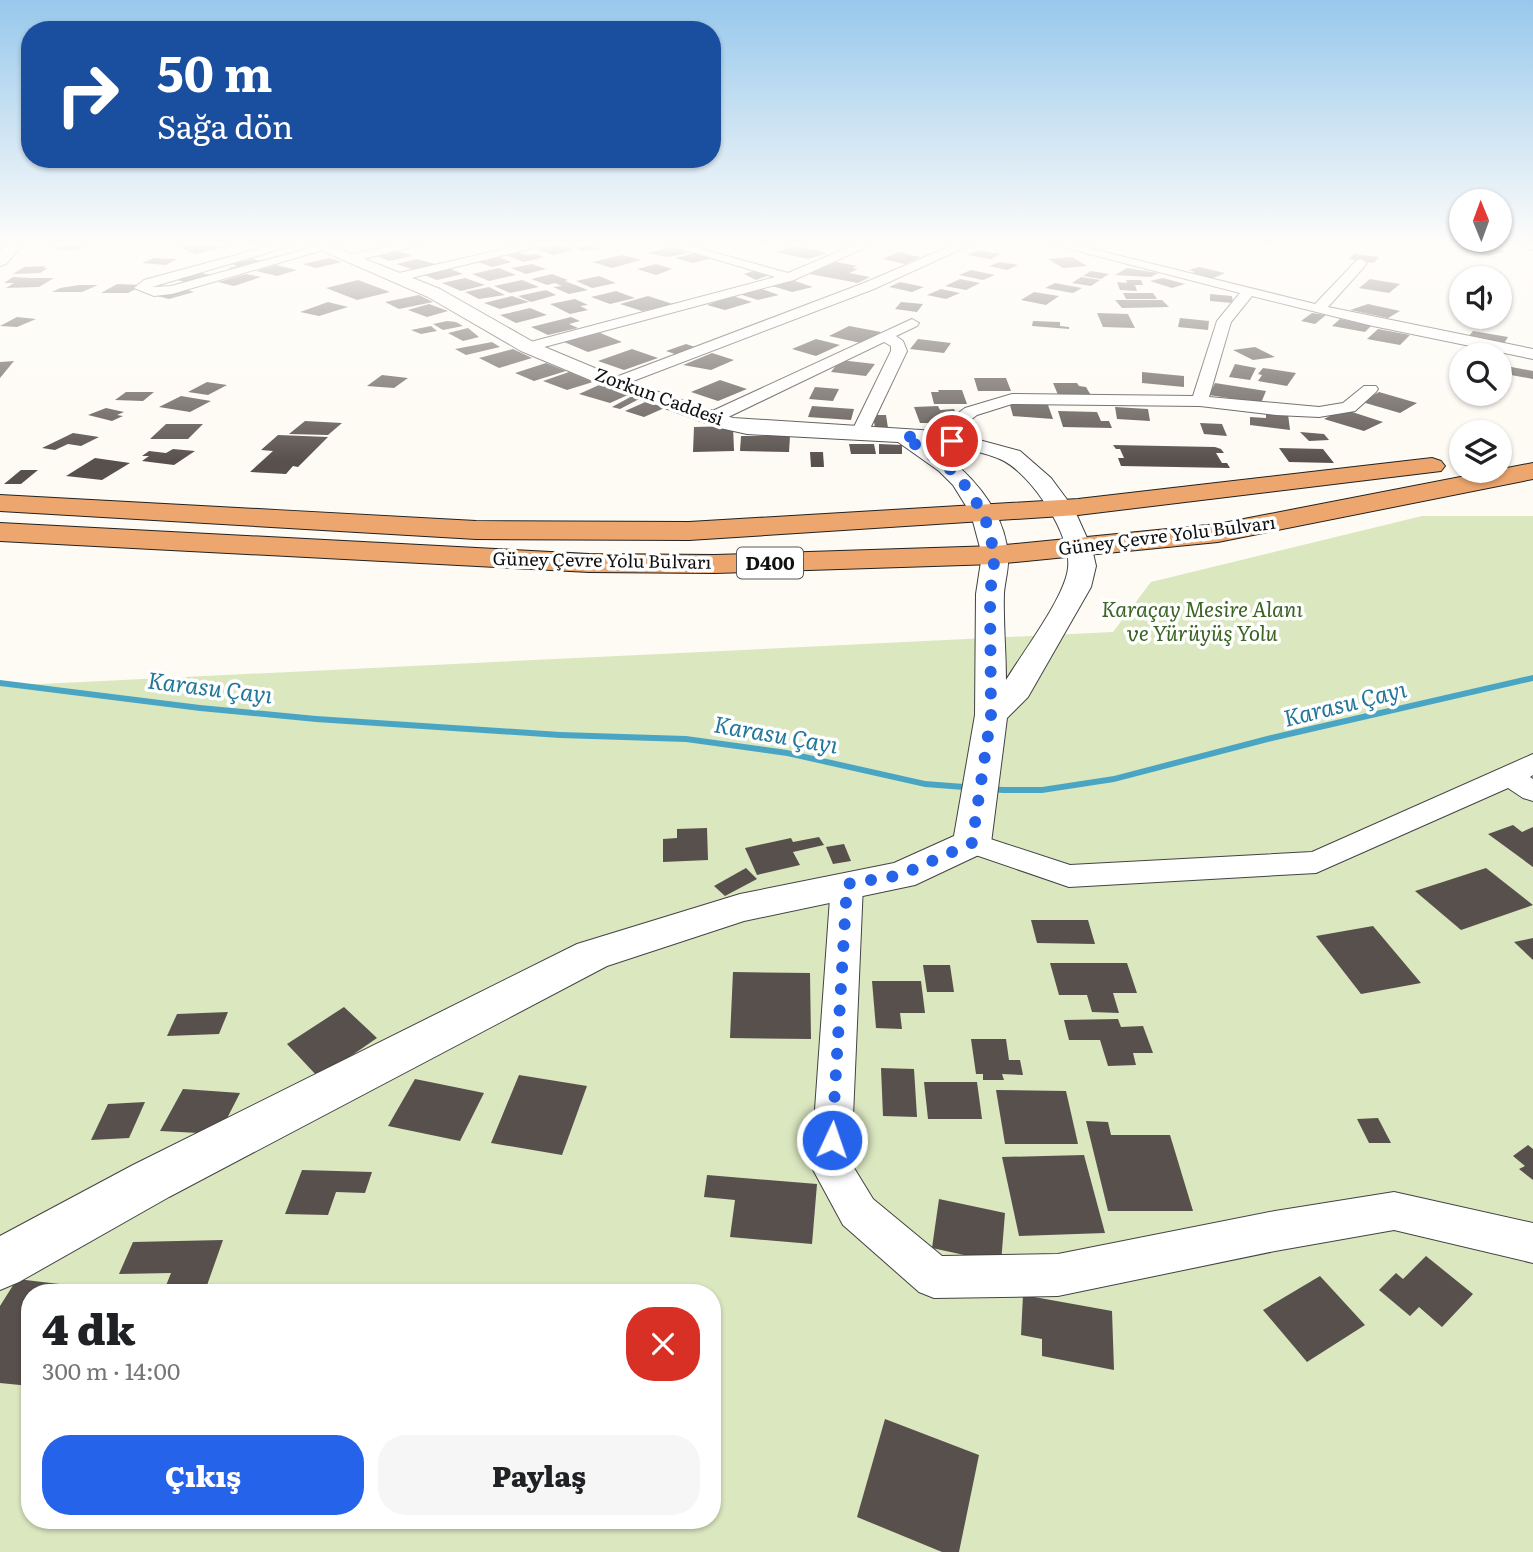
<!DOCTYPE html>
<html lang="tr">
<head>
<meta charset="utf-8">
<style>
	:root { --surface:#fff; --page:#f6f6f6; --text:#202124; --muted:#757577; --accent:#2563eb }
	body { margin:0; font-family:Literata,serif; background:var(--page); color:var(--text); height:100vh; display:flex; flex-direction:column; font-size:26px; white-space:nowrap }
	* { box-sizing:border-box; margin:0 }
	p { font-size:23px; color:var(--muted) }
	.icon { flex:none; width:38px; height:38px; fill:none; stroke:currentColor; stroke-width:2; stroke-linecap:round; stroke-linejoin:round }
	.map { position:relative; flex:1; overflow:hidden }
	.panel { position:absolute; left:21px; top:1284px; width:700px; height:245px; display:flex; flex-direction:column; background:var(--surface); border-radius:28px; box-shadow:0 2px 5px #0004 }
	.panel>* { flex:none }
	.banner { position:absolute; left:21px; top:21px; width:700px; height:147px; border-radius:28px; box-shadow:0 2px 5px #0004; background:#1a4fa0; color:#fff; overflow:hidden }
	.needle { width:46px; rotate:359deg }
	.buttons { position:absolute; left:1449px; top:189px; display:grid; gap:14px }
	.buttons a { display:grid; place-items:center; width:63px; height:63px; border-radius:50%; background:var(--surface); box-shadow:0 2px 5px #0004; font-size:35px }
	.pin { position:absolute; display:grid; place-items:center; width:60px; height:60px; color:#fff; margin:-30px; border:4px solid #fff; border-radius:50%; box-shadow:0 2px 7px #0007 }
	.me { position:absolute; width:77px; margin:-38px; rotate:3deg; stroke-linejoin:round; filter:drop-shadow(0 0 5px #0008) }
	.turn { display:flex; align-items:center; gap:24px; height:147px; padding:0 21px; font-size:32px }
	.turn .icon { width:91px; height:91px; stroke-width:2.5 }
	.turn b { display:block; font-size:49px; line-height:60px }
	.round { display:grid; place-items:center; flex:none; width:74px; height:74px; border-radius:28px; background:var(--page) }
	.overview { display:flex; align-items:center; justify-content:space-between; height:119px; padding:0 21px }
	h1 { font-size:42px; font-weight:800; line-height:52px }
	.button { display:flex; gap:14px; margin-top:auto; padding:14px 21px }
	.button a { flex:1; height:80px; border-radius:28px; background:var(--accent); color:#fff; font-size:28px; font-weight:800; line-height:80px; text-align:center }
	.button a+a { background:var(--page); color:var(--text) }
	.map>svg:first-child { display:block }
	.green { fill:#dae7bf; fill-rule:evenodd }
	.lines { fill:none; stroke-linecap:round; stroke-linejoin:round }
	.stream { fill:#49a5c3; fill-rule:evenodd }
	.building { fill:#58504d }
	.minor-casing { stroke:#434343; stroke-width:2 }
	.tertiary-casing { stroke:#434343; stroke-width:2 }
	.trunk-casing { stroke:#212121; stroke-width:2 }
	.minor { fill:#fff; fill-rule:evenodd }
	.tertiary { fill:#fff; fill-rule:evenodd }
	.trunk { fill:#eca66e; fill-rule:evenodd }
	.route { stroke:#2563eb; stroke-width:12; stroke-dasharray:0 21.6 }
	.labels { text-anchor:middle; stroke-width:7; stroke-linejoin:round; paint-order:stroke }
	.far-street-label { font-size:18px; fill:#101010; stroke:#fff }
	.shield { fill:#fff; stroke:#585858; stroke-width:2 }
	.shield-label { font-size:19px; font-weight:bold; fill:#101010 }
	.park-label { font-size:21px; font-style:italic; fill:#3b6425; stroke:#fff }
	.water-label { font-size:23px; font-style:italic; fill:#22779a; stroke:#fff }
</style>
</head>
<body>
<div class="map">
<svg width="1533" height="1552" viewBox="0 0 1533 1552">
	<rect width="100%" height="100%" fill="#fefbf4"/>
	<path class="green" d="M1422,516h111v1036h-1533v-866l1113,-54 38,-50zM30,1293h682v228h-682z"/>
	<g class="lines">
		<polygon class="stream" points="1533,675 1533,681 1268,742 1114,782 1042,793 1003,793 925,787 787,756 686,742 560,738 316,722 200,711 0,686 0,680 200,705 316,716 560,732 686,736 787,750 925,781 1003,787 1042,787 1114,776 1267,736"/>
	</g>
	<g class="building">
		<polygon points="61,245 87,245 88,246 68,251 50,248"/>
		<polygon points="175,245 229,245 229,246 195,254"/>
		<polygon points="550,245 559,245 573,250 553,255 536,248"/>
		<polygon points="574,245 600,245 600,246 595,247 600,249 582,251 572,247 577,246"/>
		<polygon points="796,245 827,253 808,259 777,252"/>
		<polygon points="1464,245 1500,245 1506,247 1498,249 1506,251 1489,256 1454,247"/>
		<polygon points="673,247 688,253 668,257 646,253"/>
		<polygon points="977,250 1000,254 991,259 968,255"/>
		<polygon points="399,251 412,256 389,261 376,256"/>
		<polygon points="517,252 527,255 535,254 544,257 524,262 505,255"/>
		<polygon points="898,252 920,257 905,264 883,259"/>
		<polygon points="694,253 712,258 693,263 675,258"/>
		<polygon points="1354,254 1379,257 1374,263 1349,259"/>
		<polygon points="622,255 641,260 612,268 593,262"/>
		<polygon points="498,257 512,262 492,267 478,262"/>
		<polygon points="1072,257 1087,266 1063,268 1048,259"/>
		<polygon points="154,258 177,259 166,265 142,263"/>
		<polygon points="329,258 342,262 316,268 303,264"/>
		<polygon points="253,259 270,263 240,271 228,268 237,266 232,264"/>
		<polygon points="417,259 439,265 418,271 396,264"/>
		<polygon points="832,261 857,266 852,268 858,269 849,273 870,277 858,283 805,273"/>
		<polygon points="1000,262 1018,265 1007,270 989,266"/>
		<polygon points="532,264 546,269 526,274 511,268"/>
		<polygon points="656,264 672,269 656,275 637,269"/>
		<polygon points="276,265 297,270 277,276 256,271"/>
		<polygon points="46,266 43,268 48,268 40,273 13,274 24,267"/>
		<polygon points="1199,267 1225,273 1211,279 1189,274 1195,272 1189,270"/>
		<polygon points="448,268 463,274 437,280 424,275"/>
		<polygon points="499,268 516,275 489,281 472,274"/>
		<polygon points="1127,268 1158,273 1151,277 1115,275"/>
		<polygon points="759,269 775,273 756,280 744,274"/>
		<polygon points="971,270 995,275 983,280 959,275"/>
		<polygon points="1091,271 1109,274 1101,279 1083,276"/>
		<polygon points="197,272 215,276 190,283 172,279"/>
		<polygon points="246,274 261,277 234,286 218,282"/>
		<polygon points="552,274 568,280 565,281 588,290 569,294 553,287 562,286 555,283 547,285 531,279"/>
		<polygon points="599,276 616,283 592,288 576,281"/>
		<polygon points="13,277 31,278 54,278 39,287 6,288 14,283 4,283"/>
		<polygon points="1081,277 1100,280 1091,286 1072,283"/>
		<polygon points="465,278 485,285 461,291 442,283"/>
		<polygon points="786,278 813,287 792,292 772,286 781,283 775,281"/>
		<polygon points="1163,278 1185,284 1172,288 1150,281"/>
		<polygon points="960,279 980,283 966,290 945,286"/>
		<polygon points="1370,279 1400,284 1389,293 1359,288"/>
		<polygon points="358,280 390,292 357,300 326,288"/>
		<polygon points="522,280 539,287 510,293 494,286"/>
		<polygon points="1126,280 1141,280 1143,285 1135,285 1137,291 1120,290 1117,282 1127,283"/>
		<polygon points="900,282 924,287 912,292 889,287"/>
		<polygon points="1055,283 1082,288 1073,293 1045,288"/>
		<polygon points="117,284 143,285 128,293 101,293"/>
		<polygon points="79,285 98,285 82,292 52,292 60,288"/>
		<polygon points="489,287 505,295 479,299 465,292"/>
		<polygon points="759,288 779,295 758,300 739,294"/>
		<polygon points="184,289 194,292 169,299 153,295"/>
		<polygon points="941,289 960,293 946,299 927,295"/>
		<polygon points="546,290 556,295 531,302 518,296"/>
		<polygon points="616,291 635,298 610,304 591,297"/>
		<polygon points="1034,292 1059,296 1046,305 1021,300"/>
		<polygon points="1123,293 1153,293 1157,299 1126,299"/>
		<polygon points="1210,294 1232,296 1233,303 1210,301"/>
		<polygon points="419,295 433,302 399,309 385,302"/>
		<polygon points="512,296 529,302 500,309 484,303"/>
		<polygon points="648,296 676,305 642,311 620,304"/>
		<polygon points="733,296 752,302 725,310 707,305"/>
		<polygon points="575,299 588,305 580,306 588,310 570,314 550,304"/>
		<polygon points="1115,300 1162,300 1169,307 1122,308"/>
		<polygon points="328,302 348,307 319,316 300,312"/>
		<polygon points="901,302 923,304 917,312 895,309"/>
		<polygon points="429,304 448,311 427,317 408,310"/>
		<polygon points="1368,304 1400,311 1388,318 1350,310"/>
		<polygon points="530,308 547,315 516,323 500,315"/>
		<polygon points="1097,313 1128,314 1135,328 1103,327"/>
		<polygon points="1312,313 1326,315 1315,324 1301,321"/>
		<polygon points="17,317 36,319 17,327 0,326"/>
		<polygon points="571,317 580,321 569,324 578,328 548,335 531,327"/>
		<polygon points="1180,318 1209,321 1208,330 1178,327"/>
		<polygon points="1340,319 1372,325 1365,332 1332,326"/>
		<polygon points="447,321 456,322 463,326 443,330 433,324"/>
		<polygon points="1033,321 1060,322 1060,326 1069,327 1069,329 1032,326"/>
		<polygon points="431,326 437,331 421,334 411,330"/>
		<polygon points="849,326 881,332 861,343 829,336"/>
		<polygon points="468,328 479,337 463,341 448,333"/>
		<polygon points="1378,329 1410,335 1400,345 1367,339"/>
		<polygon points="1473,331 1508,337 1503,345 1467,338"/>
		<polygon points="598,332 622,342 588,352 564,342"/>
		<polygon points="816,339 840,345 816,356 792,349"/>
		<polygon points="918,339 951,343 944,353 910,349"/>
		<polygon points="492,342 500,347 466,355 455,349"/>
		<polygon points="686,344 698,348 678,355 666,351"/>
		<polygon points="1255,347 1275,357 1253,360 1233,350"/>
		<polygon points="513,349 532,358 499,368 479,358"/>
		<polygon points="632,349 658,358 624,370 598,361"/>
		<polygon points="712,353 734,360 711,370 683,365"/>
		<polygon points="840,360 875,364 866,376 831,372"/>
		<polygon points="14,361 0,378 0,362"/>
		<polygon points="546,363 566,371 534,381 515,373"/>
		<polygon points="1235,364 1256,368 1250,380 1229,377"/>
		<polygon points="1501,365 1533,371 1533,379 1500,373"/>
		<polygon points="1263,368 1296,373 1287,386 1258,381 1262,375 1258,374"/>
		<polygon points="569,372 593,382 567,390 543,381"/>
		<polygon points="1142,372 1184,376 1184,387 1142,383"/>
		<polygon points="382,375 408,378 394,388 367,386"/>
		<polygon points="974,378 1006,378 1011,391 978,391"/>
		<polygon points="720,380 747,389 718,401 691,392"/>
		<polygon points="207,382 227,385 208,395 188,392"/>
		<polygon points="1053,383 1077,383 1079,386 1086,387 1092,397 1059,397"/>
		<polygon points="1215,383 1266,391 1261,403 1209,395"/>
		<polygon points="599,385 630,394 610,403 579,394"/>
		<polygon points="815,387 839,389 833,401 809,399"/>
		<polygon points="938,390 962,390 967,404 934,404 931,392 939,392"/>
		<polygon points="126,392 154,392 143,401 115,400"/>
		<polygon points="1379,392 1417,403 1400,413 1362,402"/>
		<polygon points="634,395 643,397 620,409 612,407"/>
		<polygon points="181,396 211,401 190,412 159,407"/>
		<polygon points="650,400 669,406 644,417 625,411"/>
		<polygon points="1010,405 1048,405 1053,419 1013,416"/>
		<polygon points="812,406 854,409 851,420 808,417"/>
		<polygon points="938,406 940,410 954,409 958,418 940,418 942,423 920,423 914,407"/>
		<polygon points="1115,407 1148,409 1150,421 1117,419"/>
		<polygon points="106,408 124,412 117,415 123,416 112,421 88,415"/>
		<polygon points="1343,409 1383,422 1364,431 1324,419"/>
		<polygon points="1058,411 1097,412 1101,421 1109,421 1112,428 1063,427"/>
		<polygon points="1266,412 1288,414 1290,430 1250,425 1250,417 1266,418"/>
		<polygon points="873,415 886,415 888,428 875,428"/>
		<polygon points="305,421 342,423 328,435 289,434"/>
		<polygon points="1200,423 1222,424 1227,436 1204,434"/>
		<polygon points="166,424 203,424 188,439 150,439"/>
		<polygon points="733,426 734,451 693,452 694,427"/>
		<polygon points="1300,432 1324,434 1329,440 1309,441"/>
		<polygon points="73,433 99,437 81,446 68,444 55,450 42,448"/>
		<polygon points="278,435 328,437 298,467 293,466 286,474 250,472 273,451 261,450"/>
		<polygon points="741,436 790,436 789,452 740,451"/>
		<polygon points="849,444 874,444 876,454 851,454"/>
		<polygon points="879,444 902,445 902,454 879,454"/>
		<polygon points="1113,445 1215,447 1221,449 1224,453 1216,453 1222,463 1227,463 1230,468 1121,466 1118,458 1124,458 1120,449 1116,449"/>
		<polygon points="1279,448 1323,449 1334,463 1289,462"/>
		<polygon points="173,449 195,451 174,465 142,461 149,456 142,456 149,451 166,453"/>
		<polygon points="810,452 823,452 824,467 811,467"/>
		<polygon points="95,458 130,463 102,480 66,476"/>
		<polygon points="21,470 38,470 21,484 4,484"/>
		<polygon points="1513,825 1522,832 1533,827 1533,867 1488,834"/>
		<polygon points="707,828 708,860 663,862 663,839 677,838 677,829"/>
		<polygon points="819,837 824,845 793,852 800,865 757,875 745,848 791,838 793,842"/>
		<polygon points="844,844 851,861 833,864 826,847"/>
		<polygon points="746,868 757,879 725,896 714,886"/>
		<polygon points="1486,868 1533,905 1461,930 1415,891"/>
		<polygon points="1031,920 1088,920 1095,944 1037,943"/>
		<polygon points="1373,926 1421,983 1361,994 1316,936"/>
		<polygon points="1533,938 1533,960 1514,942"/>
		<polygon points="1050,963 1127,963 1137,993 1113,993 1119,1013 1092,1012 1087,995 1059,995"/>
		<polygon points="923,965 950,965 954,992 927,992"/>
		<polygon points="733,972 810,973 811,1039 730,1038"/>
		<polygon points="872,981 921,981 925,1013 900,1013 902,1029 876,1028"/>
		<polygon points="344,1007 377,1038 319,1078 287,1044"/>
		<polygon points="228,1012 219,1034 167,1036 177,1014"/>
		<polygon points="1118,1019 1121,1027 1143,1026 1153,1053 1133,1053 1136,1065 1108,1066 1100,1040 1069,1040 1064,1020"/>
		<polygon points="971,1039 1006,1039 1009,1060 1020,1060 1023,1075 1002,1074 1004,1080 983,1080 983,1074 976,1074"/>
		<polygon points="881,1068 914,1069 917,1117 883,1116"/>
		<polygon points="519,1075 587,1086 562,1155 491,1143"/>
		<polygon points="415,1079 484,1093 460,1141 388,1126"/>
		<polygon points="924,1082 977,1082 982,1119 928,1119"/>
		<polygon points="183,1089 240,1093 219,1134 160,1131"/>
		<polygon points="996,1090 1066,1091 1078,1144 1005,1144"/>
		<polygon points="145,1102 129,1138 91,1140 108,1104"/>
		<polygon points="1378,1118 1391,1143 1369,1143 1357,1119"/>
		<polygon points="1086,1121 1108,1122 1111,1135 1170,1135 1193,1211 1108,1211"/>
		<polygon points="1528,1145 1533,1149 1533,1180 1519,1169 1525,1166 1513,1156"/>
		<polygon points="1084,1155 1105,1233 1019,1236 1002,1157"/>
		<polygon points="302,1170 372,1172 365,1193 336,1192 328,1215 285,1214"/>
		<polygon points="707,1175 817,1184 812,1244 730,1237 735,1200 704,1197"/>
		<polygon points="939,1199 1005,1213 1001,1263 932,1248"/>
		<polygon points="223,1240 205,1291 163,1293 171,1273 119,1274 133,1242"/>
		<polygon points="1426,1256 1473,1294 1442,1327 1419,1307 1410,1316 1379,1290 1396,1273 1403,1279"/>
		<polygon points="1320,1276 1365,1325 1307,1362 1263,1310"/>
		<polygon points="17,1279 93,1288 90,1293 30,1293 30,1386 0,1383 0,1306"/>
		<polygon points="1023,1295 1112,1311 1114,1370 1042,1356 1042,1339 1021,1335"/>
		<polygon points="885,1419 979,1455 959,1552 942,1552 857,1517"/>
	</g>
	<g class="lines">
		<g class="minor-casing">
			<g id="minor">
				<polygon points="273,245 294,245 152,287 171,286 321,245 330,248 172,294 154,296 134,288 144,280"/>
				<polygon points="395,245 420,245 351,262 345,258 347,255"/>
				<polygon points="522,245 545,245 399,281 392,277 399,273"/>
				<polygon points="668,245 688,245 788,273 854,245 871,245 794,280 533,350 523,350 520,347 523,344 775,277"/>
				<polygon points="953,245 970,245 874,289 620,386 608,386 606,383 608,380 864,283"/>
				<polygon points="1054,245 1076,245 1315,304 1357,260 1361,259 1367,263 1365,266 1328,307 1533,349 1533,359 1373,326 1252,296 1231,322 1209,397 1319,407 1343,403 1364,386 1376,386 1378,389 1376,392 1355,411 1319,417 1276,415 1200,406 1012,404 977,415 942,442 930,442 927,438 930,434 965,408 1012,394 1193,396 1217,321 1240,293"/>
				<polygon points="1523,245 1533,245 1533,250 1525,248"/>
				<polygon points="912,319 919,323 917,326 896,336 903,341 907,351 866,437 860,438 851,433 891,351 891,346 884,342 720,421 708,421 705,417 708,413"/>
				<polygon points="1533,754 1533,775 1530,777 1533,779 1533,801 1523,798 1508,788 1316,873 1069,887 961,850 957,843 961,836 972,833 1070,865 1312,852"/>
				<polygon points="847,873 858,876 863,884 851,1163 873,1199 942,1256 1058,1254 1275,1211 1394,1192 1533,1223 1533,1263 1394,1230 1275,1251 1058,1296 934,1298 919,1292 843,1225 811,1166 831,884 836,876"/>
			</g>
		</g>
		<g class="tertiary-casing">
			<g id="tertiary">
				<polygon points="6,245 22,245 6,264 0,266 0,252"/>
				<path d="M309,245h21l110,44 95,54 86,36 112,39 203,13 32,6 52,14 31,27 23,31 18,40 4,17 -5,21 -63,110 -21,21 -16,125 -6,9 -70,33 -171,36 -137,45 -438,231 -150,85 -19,8v-54l133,-71 444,-221 163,-50 154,-31 60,-27 21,-121 1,-121 6,-39 -11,-41 -18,-29 -14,-14 -41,-29 -151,-8 -27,-6 -113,-41 -86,-36 -93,-54zM930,444c19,1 57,8 74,17 28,15 68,74 64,107 -3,29 -45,84 -62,112 0,-29 -3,-58 -2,-87 1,-12 5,-25 4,-37 -3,-48 -41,-87 -78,-112z"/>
			</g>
		</g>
		<g class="trunk-casing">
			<g id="trunk">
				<polygon points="1432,458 1441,461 1445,466 1441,471 1078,515 689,540 476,539 0,511 0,495 476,521 689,522 1078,499"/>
				<polygon points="1533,463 1533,479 1218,542 995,564 715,573 589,572 0,541 0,523 589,554 715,555 995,546 1218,524"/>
			</g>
		</g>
		<use href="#minor" class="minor"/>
		<use href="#tertiary" class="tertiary"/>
		<use href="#trunk" class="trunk"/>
	</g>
	<linearGradient id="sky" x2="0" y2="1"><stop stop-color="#97c8ec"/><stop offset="0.53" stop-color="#fffdfa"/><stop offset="1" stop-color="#fffdfa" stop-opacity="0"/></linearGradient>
	<rect width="1533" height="462" fill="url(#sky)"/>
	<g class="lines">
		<polyline class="route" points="832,1140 847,884 901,875 972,843 991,715 990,594 995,555 984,514 962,481 947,466 903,436 952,441"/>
	</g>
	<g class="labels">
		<g class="far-street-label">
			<text transform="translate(659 397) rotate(20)" y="6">Zorkun Caddesi</text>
			<text transform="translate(1167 536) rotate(-7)" y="6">Güney Çevre Yolu Bulvarı</text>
			<text transform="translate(602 561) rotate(1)" y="6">Güney Çevre Yolu Bulvarı</text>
		</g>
		<rect class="shield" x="737" y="547.5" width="66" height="31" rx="5"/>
		<g class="shield-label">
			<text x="770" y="570">D400</text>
		</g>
		<g class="park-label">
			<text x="1202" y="617">Karaçay Mesire Alanı<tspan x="1202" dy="24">ve Yürüyüş Yolu</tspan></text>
		</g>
		<g class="water-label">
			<text transform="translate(210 688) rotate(7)" y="8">Karasu Çayı</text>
			<text transform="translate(1345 704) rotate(-14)" y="8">Karasu Çayı</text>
			<text transform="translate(776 735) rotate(10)" y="8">Karasu Çayı</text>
		</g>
	</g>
</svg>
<div class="buttons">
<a><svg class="needle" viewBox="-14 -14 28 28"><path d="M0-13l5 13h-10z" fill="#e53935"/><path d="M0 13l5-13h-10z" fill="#757577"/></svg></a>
<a><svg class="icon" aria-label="sound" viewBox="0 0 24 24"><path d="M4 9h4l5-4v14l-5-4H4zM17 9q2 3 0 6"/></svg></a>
<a><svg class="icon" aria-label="search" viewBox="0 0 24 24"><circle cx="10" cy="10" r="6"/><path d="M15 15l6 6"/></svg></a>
<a><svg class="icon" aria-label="layers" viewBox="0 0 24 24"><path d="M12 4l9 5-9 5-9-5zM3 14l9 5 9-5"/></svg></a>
</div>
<div class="pin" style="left:952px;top:441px;background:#d93025"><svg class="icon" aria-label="arrive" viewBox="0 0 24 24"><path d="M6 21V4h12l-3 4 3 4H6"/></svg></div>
<svg class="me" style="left:832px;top:1140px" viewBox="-20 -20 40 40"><circle r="17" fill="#2563eb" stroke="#fff" stroke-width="3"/><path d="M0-11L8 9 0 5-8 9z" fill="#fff"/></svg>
<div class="banner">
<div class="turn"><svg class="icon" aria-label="right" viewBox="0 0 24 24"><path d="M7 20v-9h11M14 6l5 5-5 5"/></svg><div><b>50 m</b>Sağa dön</div></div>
</div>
<section class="panel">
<div class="overview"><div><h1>4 dk</h1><p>300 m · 14:00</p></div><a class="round" style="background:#d93025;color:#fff"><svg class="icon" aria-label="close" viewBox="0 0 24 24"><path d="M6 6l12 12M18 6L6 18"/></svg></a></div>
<div class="button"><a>Çıkış</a><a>Paylaş</a></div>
</section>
</div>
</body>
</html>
